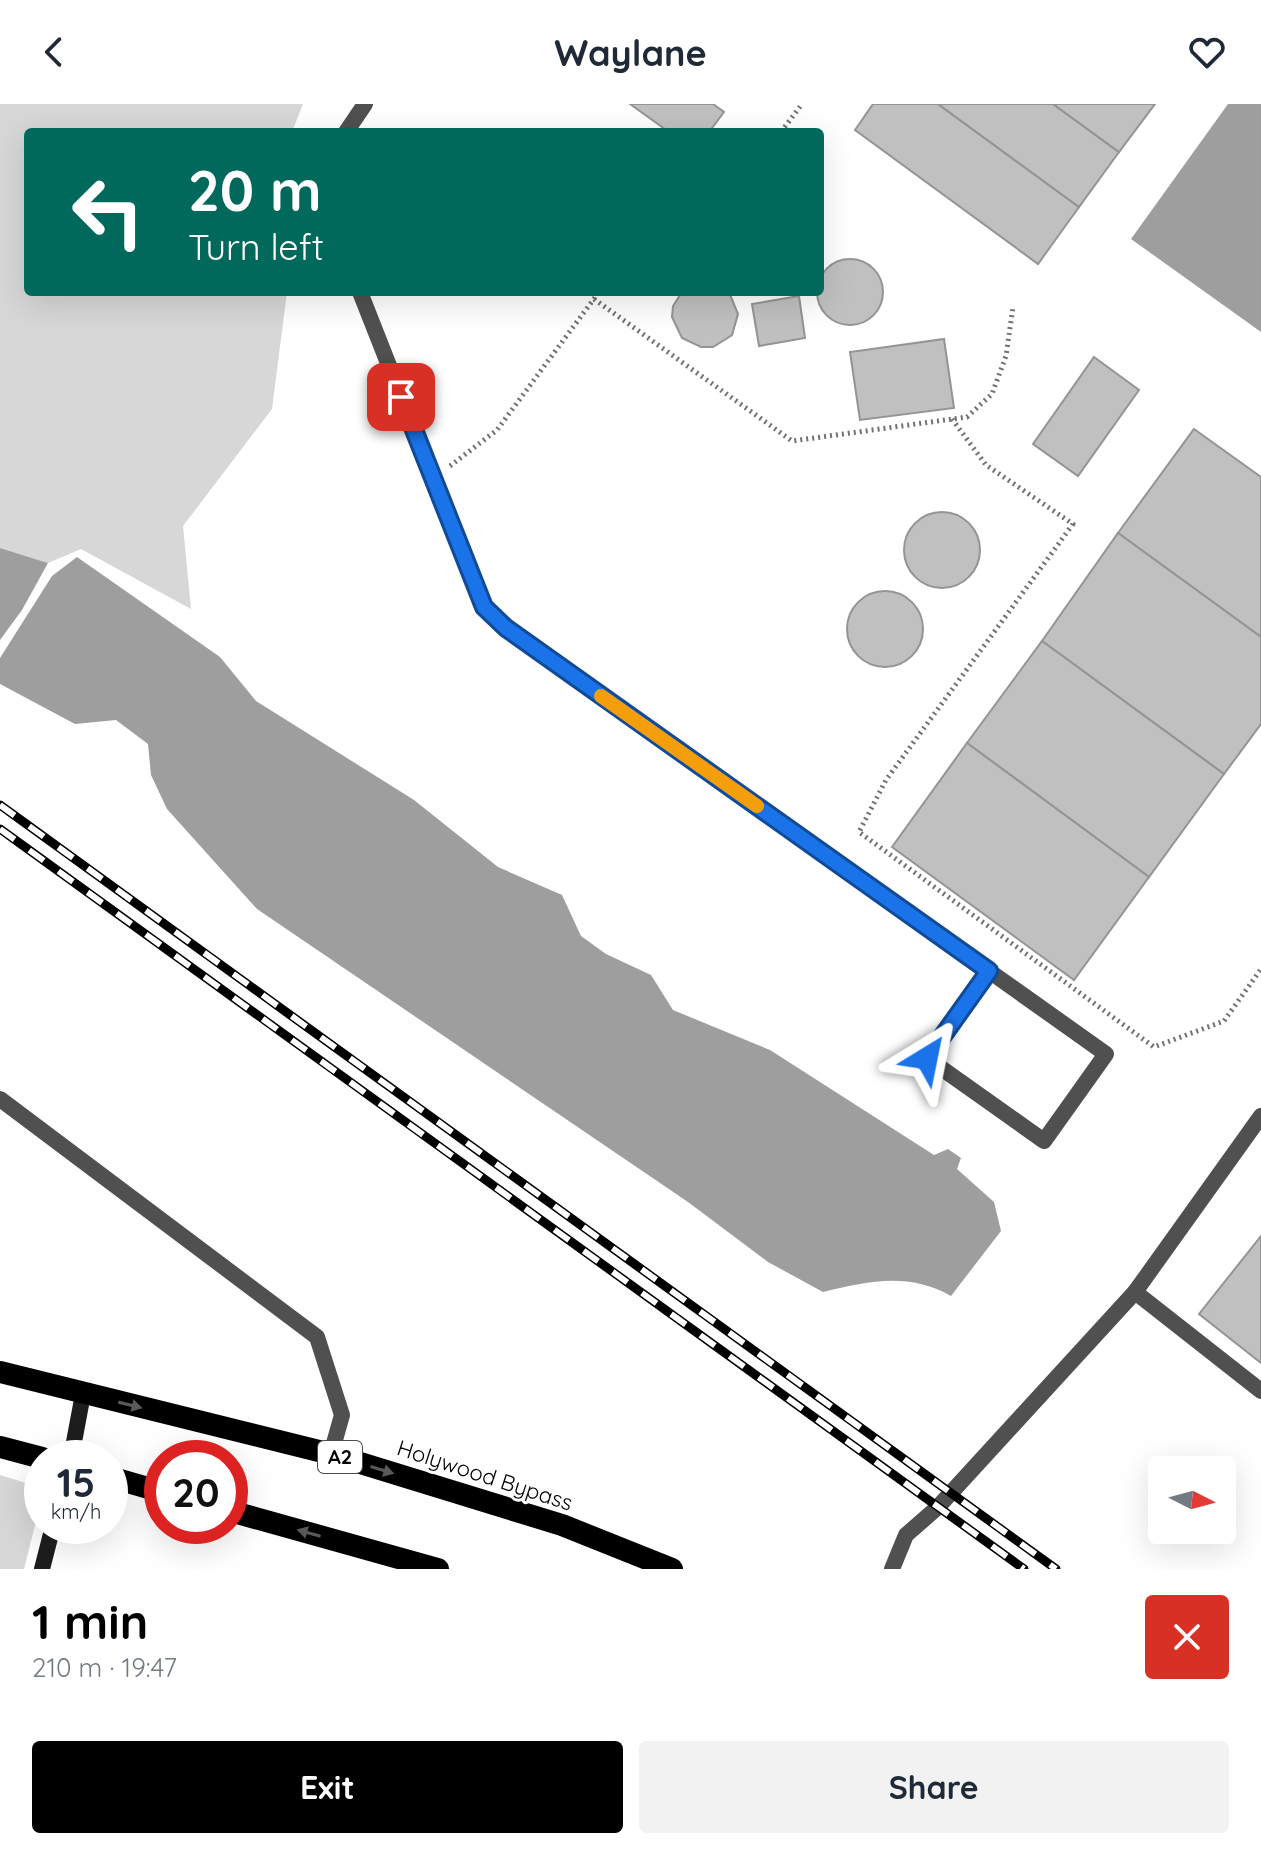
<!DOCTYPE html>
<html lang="en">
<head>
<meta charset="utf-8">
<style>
	:root { --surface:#fff; --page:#f2f2f3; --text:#1f2937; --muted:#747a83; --accent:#000 }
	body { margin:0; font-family:Quicksand,sans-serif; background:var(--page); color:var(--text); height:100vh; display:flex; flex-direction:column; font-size:30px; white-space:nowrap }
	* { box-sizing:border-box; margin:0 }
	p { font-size:26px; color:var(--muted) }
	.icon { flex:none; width:44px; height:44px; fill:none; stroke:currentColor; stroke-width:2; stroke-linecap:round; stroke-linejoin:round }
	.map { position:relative; height:1465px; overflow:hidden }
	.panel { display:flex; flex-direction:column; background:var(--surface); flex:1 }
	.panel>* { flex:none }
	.guide { position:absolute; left:24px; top:24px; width:800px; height:168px; border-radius:8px; box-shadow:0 8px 32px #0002; background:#00695c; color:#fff; overflow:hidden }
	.needle { width:52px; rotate:96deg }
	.buttons { position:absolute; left:1148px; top:1352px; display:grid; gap:16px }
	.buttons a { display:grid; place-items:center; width:88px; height:88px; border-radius:8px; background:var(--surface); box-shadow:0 8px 32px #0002; font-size:40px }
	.speed { position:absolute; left:24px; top:1336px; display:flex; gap:16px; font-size:40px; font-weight:700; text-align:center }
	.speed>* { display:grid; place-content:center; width:104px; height:104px; border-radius:50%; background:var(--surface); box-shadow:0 8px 32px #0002; line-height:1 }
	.speed small { font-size:20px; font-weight:400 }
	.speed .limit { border:12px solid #d22; background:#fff; color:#111 }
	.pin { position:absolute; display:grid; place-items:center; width:68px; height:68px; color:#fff; margin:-34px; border-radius:16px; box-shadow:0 4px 12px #0006 }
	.me { position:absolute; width:88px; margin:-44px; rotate:35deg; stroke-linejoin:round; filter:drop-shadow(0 0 6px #0008) }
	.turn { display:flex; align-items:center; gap:28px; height:168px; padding:0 32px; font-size:36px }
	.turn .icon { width:104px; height:104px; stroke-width:2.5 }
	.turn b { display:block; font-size:56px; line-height:68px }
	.round { display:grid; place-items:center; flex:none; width:84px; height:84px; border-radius:8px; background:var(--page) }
	.summary { display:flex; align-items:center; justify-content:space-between; height:136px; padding:0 32px }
	h1 { font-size:48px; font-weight:700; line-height:60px; color:var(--accent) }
	.primary-button { display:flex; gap:16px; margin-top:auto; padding:16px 32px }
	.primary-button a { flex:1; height:92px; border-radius:8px; background:var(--accent); color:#fff; font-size:32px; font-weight:700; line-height:92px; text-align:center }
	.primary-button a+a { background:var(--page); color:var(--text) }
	header { display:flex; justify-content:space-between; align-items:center; height:104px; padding:0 32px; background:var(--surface); font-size:36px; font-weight:700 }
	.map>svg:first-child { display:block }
	.green { fill:#d7d7d7 }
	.water { fill:#9e9e9e }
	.building { fill:#c0c0c0; stroke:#949494; stroke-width:2 }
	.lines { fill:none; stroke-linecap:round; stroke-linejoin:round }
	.path { stroke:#727272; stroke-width:5; stroke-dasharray:2 4; stroke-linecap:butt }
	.service { stroke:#505050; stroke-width:16 }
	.secondary { stroke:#1d1d1d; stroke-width:16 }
	.trunk { stroke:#000; stroke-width:22 }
	.rail-casing { stroke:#000; stroke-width:9 }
	.rail { stroke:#fff; stroke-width:6; stroke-dasharray:18; stroke-linecap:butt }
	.oneway { fill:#595959 }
	.route-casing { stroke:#114b97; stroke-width:20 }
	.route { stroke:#1a73e8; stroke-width:14 }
	.slow { stroke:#f59e0b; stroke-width:14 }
	.labels { text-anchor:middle; stroke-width:6; stroke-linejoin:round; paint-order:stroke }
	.shield { fill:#fff; stroke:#4c4c4c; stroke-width:2 }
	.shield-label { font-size:20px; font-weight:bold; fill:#000 }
	.street-label { font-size:22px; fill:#000; stroke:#fff }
</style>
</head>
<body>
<header><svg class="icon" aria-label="back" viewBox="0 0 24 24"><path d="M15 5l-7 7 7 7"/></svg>Waylane<svg class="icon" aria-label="heart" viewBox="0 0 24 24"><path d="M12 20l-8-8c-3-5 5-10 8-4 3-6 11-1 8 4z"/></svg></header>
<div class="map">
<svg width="1261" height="1465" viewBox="0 0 1261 1465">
	<rect width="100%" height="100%" fill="#fff"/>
	<g class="green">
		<polygon points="0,0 303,0 292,28 28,28 28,188 287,188 272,305 183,422 191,505 81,445 48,459 0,444"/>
		<polygon points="0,1371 39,1383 40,1401 24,1465 0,1465"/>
	</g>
	<g class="water">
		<polygon points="1228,0 1261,0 1261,228 1131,135"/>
		<polygon points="0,444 48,459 22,506 0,536"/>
		<path d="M77,453l143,100 36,44 158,99 84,67 64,28 19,41 25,18 45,21 22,35 97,40 164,105 14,-6 13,9 -4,11 37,33 7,29 -50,65c-43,-24 -82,-15 -128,-4l-55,-30 -80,-60 -431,-293 -90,-100 -16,-34 -3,-31 -32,-24 -41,4 -75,-40v-26l52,-82z"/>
	</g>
	<g class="building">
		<polygon points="630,0 713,0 724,8 709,28 669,28"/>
		<polygon points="873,0 938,0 1079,103 1038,160 855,26"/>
		<polygon points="938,0 1053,0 1119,48 1079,103"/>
		<polygon points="1053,0 1155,0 1119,48"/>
		<circle cx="850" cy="188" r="33"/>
		<polygon points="682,188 729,188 738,210 732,231 713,243 701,243 682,234 672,213 673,202"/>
		<polygon points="799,192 805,234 759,242 752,200"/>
		<polygon points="944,235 954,304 860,316 850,248"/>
		<polygon points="1094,253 1139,286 1078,372 1033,340"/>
		<polygon points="1194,325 1261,373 1261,533 1118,429"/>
		<circle cx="942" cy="446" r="38"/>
		<polygon points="1118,429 1261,533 1261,620 1224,670 1042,537"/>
		<circle cx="885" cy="525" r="38"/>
		<polygon points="1042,537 1224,670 1149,773 967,639"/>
		<polygon points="967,639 1149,773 1074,876 892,743"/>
		<polygon points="1261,1132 1261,1259 1199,1210"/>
	</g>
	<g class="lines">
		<g class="path">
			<polyline points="781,28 802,0"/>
			<polyline points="594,195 792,337 967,313 992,290 1006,252 1013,203"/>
			<polyline points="952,315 986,361 1073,420 886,676 859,728 1154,943 1224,917 1261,865"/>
			<polyline points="450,362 497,326 599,188"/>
		</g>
		<g class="service">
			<polyline points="346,28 365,0"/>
			<polyline points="360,188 484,503 506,524 1106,950 1044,1037 927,954 989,867"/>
			<polyline points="0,995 317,1233 342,1311 331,1350"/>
			<polyline points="1261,1012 1135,1188 1261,1287"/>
			<polyline points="892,1465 906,1431 938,1403 1135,1188"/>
		</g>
		<g class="secondary">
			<polyline points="71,1354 83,1290"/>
			<polyline points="42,1465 53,1422"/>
		</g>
		<g class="trunk">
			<polyline points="0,1268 331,1350 562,1421 672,1465"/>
			<polyline points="0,1343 42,1354"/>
			<polyline points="110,1373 162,1388"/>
			<polyline points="230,1407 438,1465"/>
		</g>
		<g class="rail-casing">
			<g id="rail">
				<polyline points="0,701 1056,1465"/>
				<polyline points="0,725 1024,1465"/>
			</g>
		</g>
		<use href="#rail" class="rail"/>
	</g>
	<defs><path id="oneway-solid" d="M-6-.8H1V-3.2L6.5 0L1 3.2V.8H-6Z" transform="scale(2)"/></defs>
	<g class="oneway">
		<use href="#oneway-solid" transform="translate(130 1301) rotate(14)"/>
		<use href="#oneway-solid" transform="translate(382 1366) rotate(17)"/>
		<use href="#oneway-solid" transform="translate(309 1429) rotate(-164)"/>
	</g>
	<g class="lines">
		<g class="route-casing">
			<polyline id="route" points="401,293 484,503 506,524 989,867 927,954"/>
		</g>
		<use href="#route" class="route"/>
		<polyline class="slow" points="601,592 757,702"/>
	</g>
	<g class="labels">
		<rect class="shield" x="318" y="1337" width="44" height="32" rx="6"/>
		<g class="shield-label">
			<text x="340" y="1360">A2</text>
		</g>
		<g class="street-label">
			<text transform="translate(485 1371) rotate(18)" y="8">Holywood Bypass</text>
		</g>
	</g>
</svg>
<div class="buttons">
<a><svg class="needle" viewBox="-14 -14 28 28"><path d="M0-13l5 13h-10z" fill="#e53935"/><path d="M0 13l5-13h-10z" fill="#747a83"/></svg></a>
</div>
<div class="speed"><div>15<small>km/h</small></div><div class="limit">20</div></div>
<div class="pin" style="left:401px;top:293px;background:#d93025"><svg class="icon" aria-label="arrive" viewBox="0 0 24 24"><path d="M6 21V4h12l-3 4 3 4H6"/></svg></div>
<svg class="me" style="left:927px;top:954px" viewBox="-20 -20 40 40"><path d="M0-17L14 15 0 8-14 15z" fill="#1a73e8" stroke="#fff" stroke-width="4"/></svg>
<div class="guide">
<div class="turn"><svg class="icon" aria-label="left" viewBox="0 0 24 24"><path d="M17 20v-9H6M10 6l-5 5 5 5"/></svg><div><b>20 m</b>Turn left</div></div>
</div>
</div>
<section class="panel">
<div class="summary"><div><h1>1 min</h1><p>210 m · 19:47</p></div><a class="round" style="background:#d93025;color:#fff"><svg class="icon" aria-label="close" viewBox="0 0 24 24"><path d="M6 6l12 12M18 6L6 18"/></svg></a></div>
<div class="primary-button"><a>Exit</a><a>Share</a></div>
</section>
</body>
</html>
